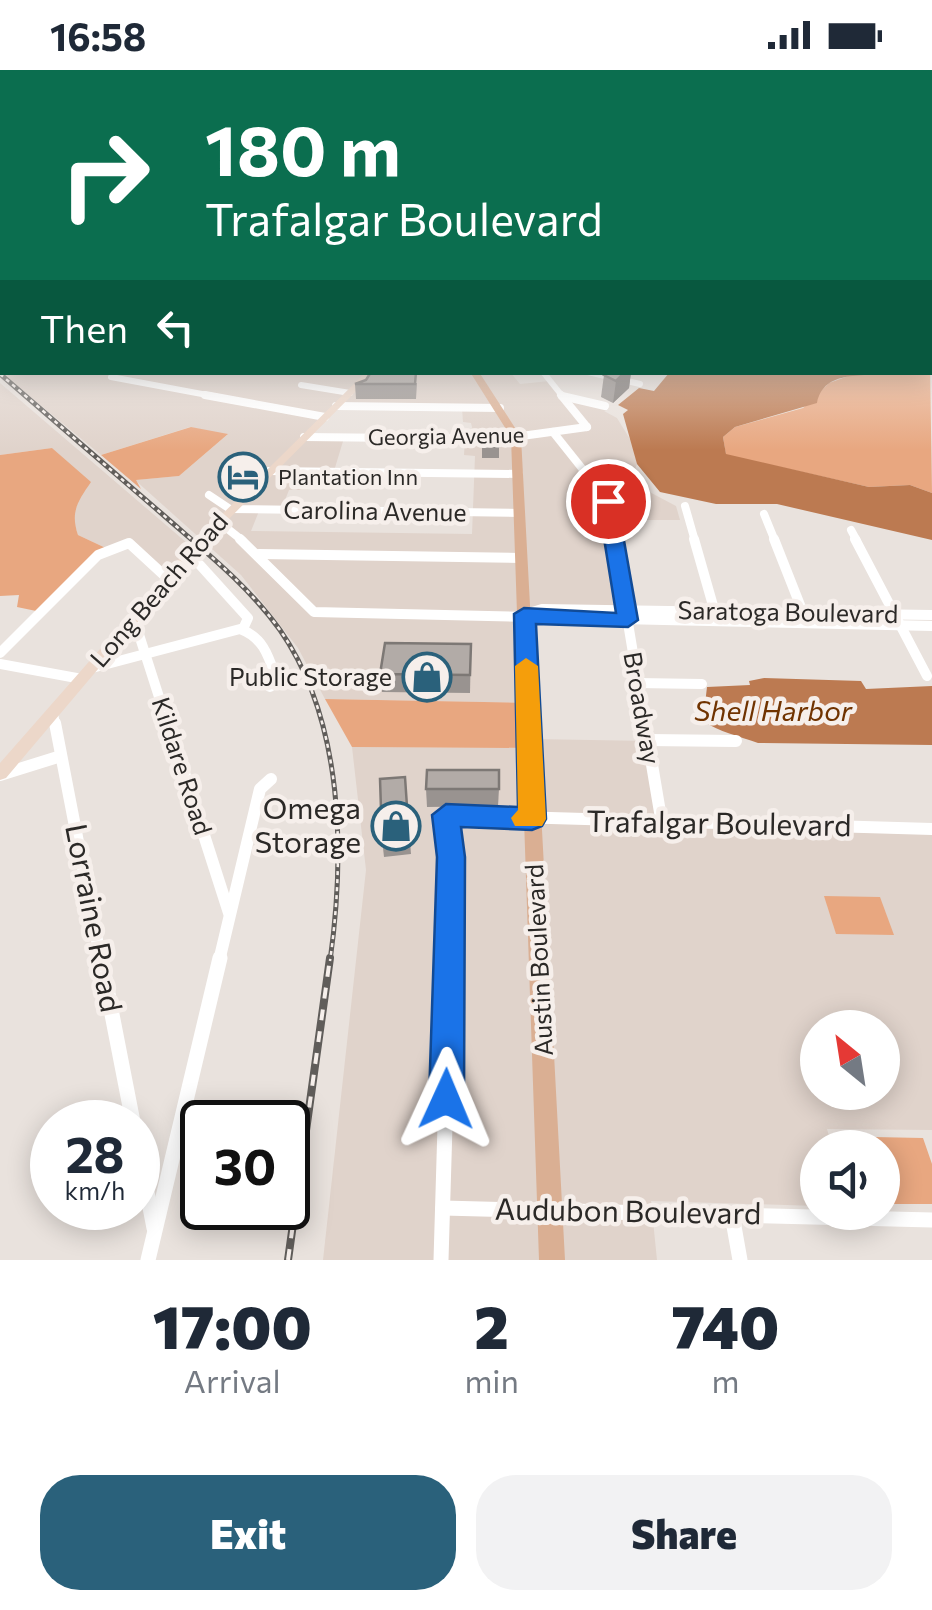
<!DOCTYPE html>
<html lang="en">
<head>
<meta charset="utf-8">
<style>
	:root { --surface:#fff; --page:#f2f2f3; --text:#1f2937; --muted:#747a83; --accent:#2a617b }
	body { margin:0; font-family:Commissioner,sans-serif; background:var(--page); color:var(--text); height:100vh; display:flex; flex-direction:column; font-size:38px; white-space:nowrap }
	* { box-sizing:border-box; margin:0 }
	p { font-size:32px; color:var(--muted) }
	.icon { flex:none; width:55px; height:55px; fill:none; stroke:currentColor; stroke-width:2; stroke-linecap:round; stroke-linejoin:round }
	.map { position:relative; height:1190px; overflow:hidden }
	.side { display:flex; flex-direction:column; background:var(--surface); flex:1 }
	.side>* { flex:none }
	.banner { position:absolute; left:0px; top:0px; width:932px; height:305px; box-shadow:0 5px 25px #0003; background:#0b6e4f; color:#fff; overflow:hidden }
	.needle { width:65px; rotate:330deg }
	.fabs { position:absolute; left:800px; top:940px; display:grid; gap:20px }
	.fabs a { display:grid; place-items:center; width:100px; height:100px; border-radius:50%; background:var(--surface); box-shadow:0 5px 25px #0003; font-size:50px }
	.speed { position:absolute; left:30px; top:1030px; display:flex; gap:20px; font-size:50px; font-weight:700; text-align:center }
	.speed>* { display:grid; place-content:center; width:130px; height:130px; border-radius:50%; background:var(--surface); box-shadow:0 5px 25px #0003; line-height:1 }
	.speed small { font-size:25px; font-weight:400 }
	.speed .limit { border:5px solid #111; border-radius:15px; background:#fff; color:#111 }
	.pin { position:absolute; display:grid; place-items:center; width:85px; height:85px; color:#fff; margin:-42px; border:5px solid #fff; border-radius:50%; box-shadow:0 2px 10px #0007 }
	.me { position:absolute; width:110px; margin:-55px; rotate:1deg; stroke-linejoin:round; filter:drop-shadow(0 0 8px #0008) }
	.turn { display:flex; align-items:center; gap:35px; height:210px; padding:0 40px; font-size:45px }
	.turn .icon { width:130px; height:130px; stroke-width:2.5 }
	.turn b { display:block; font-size:70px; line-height:85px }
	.then { display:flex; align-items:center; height:95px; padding:0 40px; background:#0003; gap:20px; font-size:38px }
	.eta { display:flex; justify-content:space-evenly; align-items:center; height:170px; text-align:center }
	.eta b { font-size:60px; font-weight:800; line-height:70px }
	.primary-button { display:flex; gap:20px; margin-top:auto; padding:20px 40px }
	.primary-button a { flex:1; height:115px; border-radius:40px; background:var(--accent); color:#fff; font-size:40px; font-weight:800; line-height:115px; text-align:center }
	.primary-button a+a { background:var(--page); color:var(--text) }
	.status { display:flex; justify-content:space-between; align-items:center; height:70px; padding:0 50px; background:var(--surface); direction:ltr }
	.status svg { height:28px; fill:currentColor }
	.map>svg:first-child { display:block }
	.built { fill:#e0d3cb; fill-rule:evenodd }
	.green { fill:#e8a780 }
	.water { fill:#bc7a51 }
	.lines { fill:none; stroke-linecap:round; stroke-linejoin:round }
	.street-far4 { stroke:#fff; stroke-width:6 }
	.street-far3 { stroke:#fff; stroke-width:8 }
	.street-far2 { stroke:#fff; stroke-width:10 }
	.street-far1 { stroke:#fff; stroke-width:12 }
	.street { stroke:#fff; stroke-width:15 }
	.secondary { fill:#ecd7c9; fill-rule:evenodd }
	.primary { fill:#daaf93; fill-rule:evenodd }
	.rail-far1-casing { stroke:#605d5a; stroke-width:5 }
	.rail-casing { stroke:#605d5a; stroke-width:8 }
	.rail-far1 { stroke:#f6efeb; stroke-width:2.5; stroke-dasharray:4; stroke-linecap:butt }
	.rail { stroke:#f6efeb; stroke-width:4; stroke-dasharray:11; stroke-linecap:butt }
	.wall { fill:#999390 }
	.shaded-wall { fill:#7d7875 }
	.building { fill:#b2aba7; stroke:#7d7875; stroke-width:2.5 }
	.route { fill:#1a73e8; stroke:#114b97; stroke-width:2.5 }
	.slow { fill:#f59e0b }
	.labels { text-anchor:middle; stroke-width:9; stroke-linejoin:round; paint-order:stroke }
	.far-street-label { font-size:22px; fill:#2b2927; stroke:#f6efeb }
	.far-poi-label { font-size:22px; fill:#2b2927; stroke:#f6efeb; text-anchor:start }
	.street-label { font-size:25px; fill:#2b2927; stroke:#f6efeb }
	.poi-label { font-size:25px; fill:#2b2927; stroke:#f6efeb; text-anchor:end }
	.water-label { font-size:28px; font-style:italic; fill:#703300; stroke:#f6efeb }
	.near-poi-label { font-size:30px; fill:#2b2927; stroke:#f6efeb; text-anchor:end }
	.near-street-label { font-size:30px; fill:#2b2927; stroke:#f6efeb }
</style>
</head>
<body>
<div class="status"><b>16:58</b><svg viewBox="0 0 49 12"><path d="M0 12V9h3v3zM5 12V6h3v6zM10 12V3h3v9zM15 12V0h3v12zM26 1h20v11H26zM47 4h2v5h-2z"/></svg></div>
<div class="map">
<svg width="932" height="1190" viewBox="0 0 932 1190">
	<rect width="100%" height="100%" fill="#e9e2dd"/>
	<g class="built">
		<path d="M0,287l2,15h508l10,12 30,-3 12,15 48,12 -6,3 13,7 16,26 4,20 -5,13 10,11 34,18 4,14h-68l16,101 -95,-1v83l-208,-4 -27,-51 -57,-73 -106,-95 44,-4 48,-41 -37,-8 -89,28 -101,-83zM337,336l125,2 1,14 8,1 1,4 -2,12h-5l-1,16 11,1 -3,78 -221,-3 8,-20 22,-1 8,-20h19l5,-19h21l10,-33 -37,-3z"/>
		<polygon points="0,313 194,479 167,509 128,473 110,480 78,465 73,450 76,433 90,412 52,378 0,385"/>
		<path d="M532,669l117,2 15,87 268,6v296l-105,-1 5,18 -14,1 -1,58 -166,-5 6,59h-334l43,-390 -14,-123 179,1zM818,958h64v64h-64z"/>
	</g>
	<g class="green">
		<polygon points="930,294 932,423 910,415 869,417 726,385 723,367 735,357 803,338 829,313 854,304 930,302"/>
		<polygon points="191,357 228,364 179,406 136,410 141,419 101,385"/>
		<path d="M52,378l39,34c-13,19 -21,30 -13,53l32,15 -69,62 -24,-5 2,-12 -19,1v-141z"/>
		<polygon points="325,629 533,633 532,678 352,677"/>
		<polygon points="824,826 880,827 894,865 836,864"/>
		<polygon points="873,1067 923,1068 932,1094 932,1134 893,1134 883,1100 882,1078 876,1077"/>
	</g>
	<g class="water">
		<path d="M669,303h223c-27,5 -68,-5 -75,30l-82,24 -12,10 3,17 143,33 41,-2 22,8v47l-155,-36h-61l-56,-12 -23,-28 -14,-50 5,-4 -10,-5 21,-17 15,3z"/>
		<path d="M764,608l97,3 5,8 66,-3v59l-174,-2c-19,-7 -39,-11 -55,-22l4,-34 43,-2 -1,-4z"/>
	</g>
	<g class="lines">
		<g class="street-far4">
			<polyline points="543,302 563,327"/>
			<polyline points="588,302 640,314"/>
			<polyline points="111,307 218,327"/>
			<polyline points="301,315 350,323"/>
			<polyline points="562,326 566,327"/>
		</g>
		<g class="street-far3">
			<polyline points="205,325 325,347"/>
			<polyline points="561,325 587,357"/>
			<polyline points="562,326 605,336"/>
			<polyline points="336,336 500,338"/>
			<polyline points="553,362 608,431 615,471"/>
			<polyline points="304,367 500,369 587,357"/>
			<polyline points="269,401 519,404"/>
			<polyline points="209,425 230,439 520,443"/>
			<polyline points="685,436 695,471"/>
			<polyline points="764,444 775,471"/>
			<polyline points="219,452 243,471"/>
			<polyline points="851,460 857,471"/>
		</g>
		<g class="street-far2">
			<polyline points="240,469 314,542 932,556"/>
			<polyline points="614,469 645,655"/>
			<polyline points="694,469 716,546"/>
			<polyline points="774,469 804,545"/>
			<polyline points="855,469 927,606"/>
			<polyline points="259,484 522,488"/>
			<polyline points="200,495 248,548 243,559"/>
			<polyline points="526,544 542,539 932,545"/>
			<polyline points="134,549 168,655"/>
			<polyline points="0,583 98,485 129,473 167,508"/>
			<polyline points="0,594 82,609"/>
			<path d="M92,598l148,-39c22,8 28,25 35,46l-5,12"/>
			<polyline points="637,613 702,614"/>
			<polyline points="53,643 55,655"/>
		</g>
		<g class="street-far1">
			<polyline points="55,653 101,891"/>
			<polyline points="168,653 229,843"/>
			<polyline points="645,653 662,754"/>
			<polyline points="648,670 736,671"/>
			<polyline points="0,705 61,686"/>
			<polyline points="219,891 260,719 271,709"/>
			<polyline points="450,891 446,745 932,759"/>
		</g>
		<g class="street">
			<polyline points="101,888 133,1052"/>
			<polyline points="138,1076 154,1158"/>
			<polyline points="443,1138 932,1150"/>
			<polyline points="732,1145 740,1190"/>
			<polyline points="148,1190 220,888"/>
			<polyline points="441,1190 450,888"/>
		</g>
		<polygon class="secondary" points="366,302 375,302 202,476 6,708 0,710 0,693 194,472"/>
		<polygon class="primary" points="470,302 479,302 521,367 565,1190 539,1190 511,367"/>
		<g class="rail-far1-casing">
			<path id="rail-far1" d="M0,304c54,46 107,93 161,139 42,37 86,71 119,117 64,92 65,224 50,331"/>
		</g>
		<g class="rail-casing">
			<polyline id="rail" points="288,1190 330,888"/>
		</g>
		<use href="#rail-far1" class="rail-far1"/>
		<use href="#rail" class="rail"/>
	</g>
	<g class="wall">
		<polygon points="607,302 631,302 629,318 613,333 601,327 604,305"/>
		<polygon points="417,313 416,329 356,329 355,314"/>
		<rect x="482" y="366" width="17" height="22"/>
		<polygon points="249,392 251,404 243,411 233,411 231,399"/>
		<polygon points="471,574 470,623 382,622 380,604"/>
		<polygon points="405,707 411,784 384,787 382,769"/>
		<polygon points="426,719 499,719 498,736 427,737"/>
	</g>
	<g class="shaded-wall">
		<polygon points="625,302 631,302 629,318 613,333 616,311"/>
		<polygon points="249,392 251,404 243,411 241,399"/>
	</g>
	<g class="building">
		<polygon points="371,302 416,302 415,314 355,314 366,310"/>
		<polygon points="607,302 625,302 616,311 604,305"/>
		<rect x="482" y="366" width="17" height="10"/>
		<polygon points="241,390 249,392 241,399 231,399"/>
		<polygon points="385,573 471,574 470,605 380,604"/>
		<polygon points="427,700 499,700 499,719 426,719"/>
		<polygon points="405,707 409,766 382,769 380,709"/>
	</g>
	<linearGradient id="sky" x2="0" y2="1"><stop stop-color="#969dac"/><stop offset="0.56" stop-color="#f5f2f0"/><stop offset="1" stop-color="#f5f2f0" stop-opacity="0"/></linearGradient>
	<rect width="932" height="380" fill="url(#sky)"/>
	<polygon class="route" points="608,425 617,431 638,550 628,557 536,554 546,749 542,756 532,760 461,757 465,787 464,1029 459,1041 446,1047 434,1041 429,1029 437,787 432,745 446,734 518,737 514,544 524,538 616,543 598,431"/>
	<polygon class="slow" points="526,588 538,596 546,749 542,756 515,756 511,748 518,740 515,596"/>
	<defs>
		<g id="hotel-ring" transform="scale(2.5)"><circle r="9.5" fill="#f6efeb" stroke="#2a617b" stroke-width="1.5"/><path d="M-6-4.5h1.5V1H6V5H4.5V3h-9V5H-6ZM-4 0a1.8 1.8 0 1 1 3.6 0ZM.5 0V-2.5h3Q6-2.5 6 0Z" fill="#2a617b"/></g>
		<g id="shop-ring" transform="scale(2.5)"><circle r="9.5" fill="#f6efeb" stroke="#2a617b" stroke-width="1.5"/><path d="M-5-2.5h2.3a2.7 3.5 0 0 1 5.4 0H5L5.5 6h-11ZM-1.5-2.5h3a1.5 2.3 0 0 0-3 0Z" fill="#2a617b"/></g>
	</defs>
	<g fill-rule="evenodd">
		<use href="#hotel-ring" x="243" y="407"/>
		<use href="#shop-ring" x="427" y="607"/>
		<use href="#shop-ring" x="396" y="756"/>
	</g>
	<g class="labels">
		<g class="far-street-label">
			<text transform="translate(446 366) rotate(-1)" y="8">Georgia Avenue</text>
		</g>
		<g class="far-poi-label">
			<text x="278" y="415">Plantation Inn</text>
		</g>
		<g class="street-label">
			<text transform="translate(375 441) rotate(1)" y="9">Carolina Avenue</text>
			<text transform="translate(159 520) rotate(-49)" y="9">Long Beach Road</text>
			<text transform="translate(788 542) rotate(1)" y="9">Saratoga Boulevard</text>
			<text transform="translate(642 638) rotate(80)" y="9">Broadway</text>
			<text transform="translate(182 696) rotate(72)" y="9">Kildare Road</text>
			<text transform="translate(539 890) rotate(-93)" y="9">Austin Boulevard</text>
		</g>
		<g class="poi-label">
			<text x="392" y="616">Public Storage</text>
		</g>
		<g class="water-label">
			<text x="773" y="651">Shell Harbor</text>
		</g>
		<g class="near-poi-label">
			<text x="361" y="749">Omega<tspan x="361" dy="34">Storage</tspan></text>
		</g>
		<g class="near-street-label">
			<text transform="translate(719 754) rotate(1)" y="10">Trafalgar Boulevard</text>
			<text transform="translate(93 848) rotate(79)" y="10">Lorraine Road</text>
			<text transform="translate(628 1142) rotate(1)" y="10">Audubon Boulevard</text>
		</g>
	</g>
</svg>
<div class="fabs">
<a><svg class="needle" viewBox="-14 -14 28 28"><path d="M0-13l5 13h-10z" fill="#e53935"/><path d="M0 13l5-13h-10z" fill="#747a83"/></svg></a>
<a><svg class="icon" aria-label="sound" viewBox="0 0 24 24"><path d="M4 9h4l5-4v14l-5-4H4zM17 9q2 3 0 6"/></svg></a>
</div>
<div class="speed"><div>28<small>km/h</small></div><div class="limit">30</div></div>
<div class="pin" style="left:608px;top:431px;background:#d93025"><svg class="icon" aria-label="arrive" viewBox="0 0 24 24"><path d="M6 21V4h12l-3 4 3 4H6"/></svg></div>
<svg class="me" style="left:446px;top:1029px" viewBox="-20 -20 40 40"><path d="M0-17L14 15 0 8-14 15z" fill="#1a73e8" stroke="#fff" stroke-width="4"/></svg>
<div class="banner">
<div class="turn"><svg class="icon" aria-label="right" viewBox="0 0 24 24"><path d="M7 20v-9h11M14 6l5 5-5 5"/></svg><div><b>180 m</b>Trafalgar Boulevard</div></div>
<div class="then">Then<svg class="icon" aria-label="left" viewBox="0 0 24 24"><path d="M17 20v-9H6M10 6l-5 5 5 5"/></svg></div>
</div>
</div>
<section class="side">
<div class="eta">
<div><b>17:00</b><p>Arrival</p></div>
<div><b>2</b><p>min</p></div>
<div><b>740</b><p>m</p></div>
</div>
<div class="primary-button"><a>Exit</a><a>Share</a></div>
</section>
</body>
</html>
